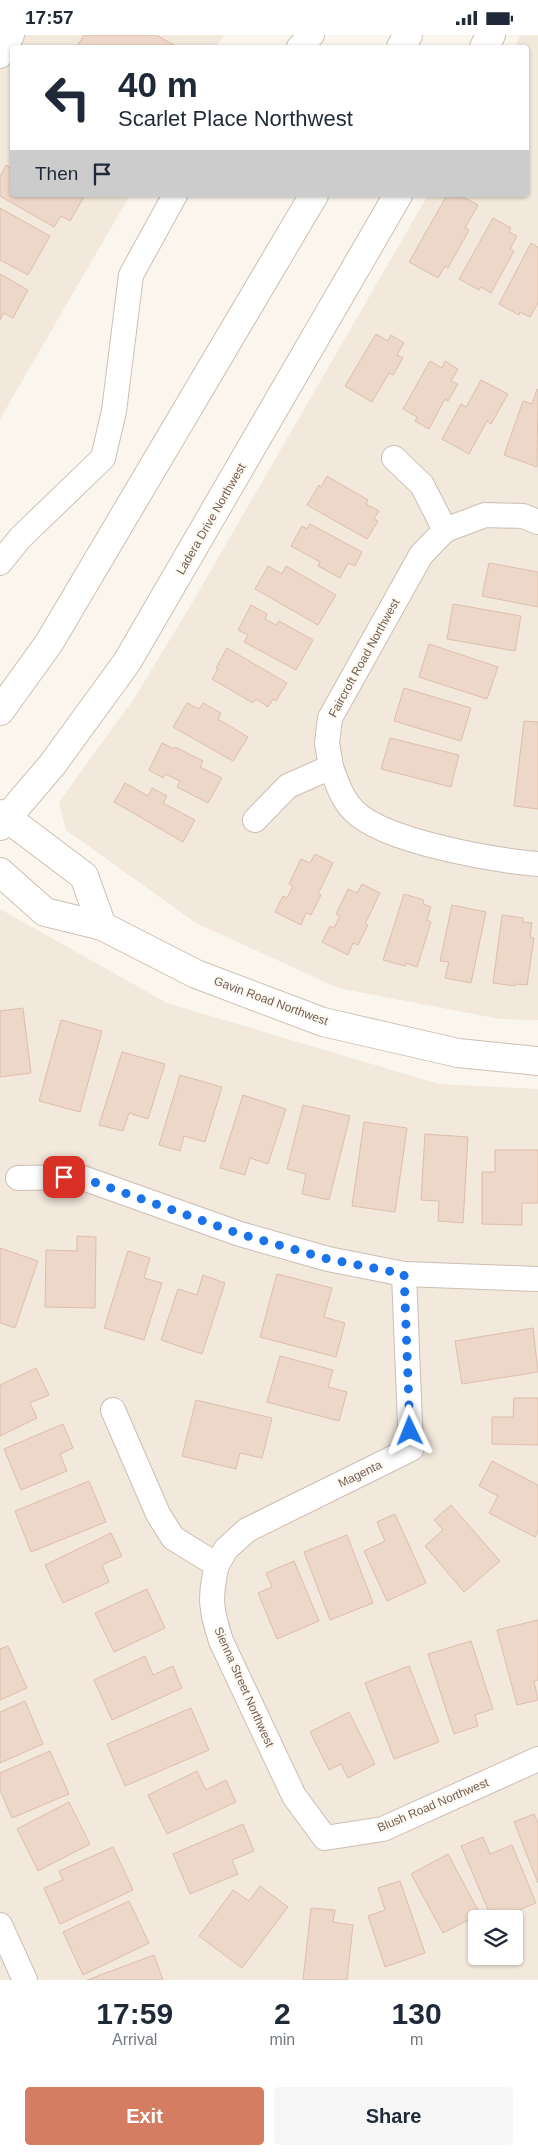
<!DOCTYPE html>
<html lang="en">
<head>
<meta charset="utf-8">
<style>
	:root { --surface:#fff; --page:#f6f6f7; --text:#1f2937; --muted:#747a83; --accent:#d57d62 }
	body { margin:0; font-family:Arial,sans-serif; background:var(--page); color:var(--text); height:100vh; display:flex; flex-direction:column; font-size:19px; white-space:nowrap }
	* { box-sizing:border-box; margin:0 }
	p { font-size:16px; color:var(--muted) }
	.icon { flex:none; width:28px; height:28px; fill:none; stroke:currentColor; stroke-width:2; stroke-linecap:round; stroke-linejoin:round }
	.map { position:relative; height:1945px; overflow:hidden }
	.details { display:flex; flex-direction:column; background:var(--surface); flex:1 }
	.details>* { flex:none }
	.hud { position:absolute; left:10px; top:10px; width:519px; height:152px; border-radius:5px; box-shadow:0 1px 4px #0004; background:#fff; color:var(--text); overflow:hidden }
	.buttons { position:absolute; left:468px; top:1875px; display:grid; gap:10px }
	.buttons a { display:grid; place-items:center; width:55px; height:55px; border-radius:5px; background:var(--surface); box-shadow:0 1px 4px #0004; font-size:25px }
	.pin { position:absolute; display:grid; place-items:center; width:42px; height:42px; color:#fff; margin:-21px; border-radius:10px; box-shadow:0 2px 8px #0006 }
	.me { position:absolute; width:55px; margin:-28px; rotate:358deg; stroke-linejoin:round; filter:drop-shadow(0 0 4px #0008) }
	.turn { display:flex; align-items:center; gap:18px; height:105px; padding:0 25px; font-size:22px }
	.turn .icon { width:65px; height:65px; stroke-width:2.5 }
	.turn b { display:block; font-size:35px; line-height:42px }
	.then { display:flex; align-items:center; height:48px; padding:0 25px; background:#0003; gap:10px; font-size:19px }
	.eta { display:flex; justify-content:space-evenly; align-items:center; height:85px; text-align:center }
	.eta b { font-size:30px; font-weight:700; line-height:35px }
	.button { display:flex; gap:10px; margin-top:auto; padding:10px 25px }
	.button a { flex:1; height:58px; border-radius:5px; background:var(--accent); color:#fff; font-size:20px; font-weight:700; line-height:58px; text-align:center }
	.button a+a { background:var(--page); color:var(--text) }
	.status { display:flex; justify-content:space-between; align-items:center; height:35px; padding:0 25px; background:var(--surface); direction:ltr }
	.status svg { height:14px; fill:currentColor }
	.map>svg:first-child { display:block }
	.residential { fill:#f2e8dc; fill-rule:evenodd }
	.building { fill:#edd7c8; stroke:#debeaa }
	.lines { fill:none; stroke-linecap:round; stroke-linejoin:round }
	.street-casing { stroke:#ccbeb4; stroke-width:26 }
	.secondary-casing { stroke:#cebfb2; stroke-width:30 }
	.street { stroke:#fff; stroke-width:24 }
	.secondary { stroke:#fff; stroke-width:28 }
	.route { stroke:#1a73e8; stroke-width:9; stroke-dasharray:0 16.2 }
	.labels { text-anchor:middle; stroke-width:4.5; stroke-linejoin:round; paint-order:stroke }
	.street-label { font-size:12px; fill:#745e52; stroke:#fdfaf3 }
</style>
</head>
<body>
<div class="status"><b>17:57</b><svg viewBox="0 0 49 12"><path d="M0 12V9h3v3zM5 12V6h3v6zM10 12V3h3v9zM15 12V0h3v12zM26 1h20v11H26zM47 4h2v5h-2z"/></svg></div>
<div class="map">
<svg width="538" height="1945" viewBox="0 0 538 1945">
	<rect width="100%" height="100%" fill="#fbf6ed"/>
	<g class="residential">
		<polygon points="0,0 224,0 216,12 12,12 12,160 130,160 0,384"/>
		<polygon points="521,0 538,0 538,985 500,984 338,953 196,888 66,795 59,767 135,662 192,568 428,160 526,160 526,12 514,12"/>
		<path d="M0,874l167,94 272,81 99,5v891h-538zM476,1884h38v37h-38z"/>
	</g>
	<g class="building">
		<polygon points="84,0 156,0 174,10 172,12 82,12 78,10"/>
		<polygon points="6,130 12,134 12,160 85,160 70,186 61,181 54,192 0,161 0,142"/>
		<polygon points="447,160 459,160 478,170 465,193 469,195 448,233 445,231 438,243 409,227"/>
		<polygon points="0,173 50,201 28,240 0,225"/>
		<polygon points="493,183 511,193 509,197 517,201 510,214 514,216 491,258 481,252 479,255 459,244"/>
		<polygon points="531,208 538,212 538,268 530,282 520,277 519,280 499,269"/>
		<polygon points="0,239 28,255 13,283 4,278 0,285"/>
		<polygon points="376,299 388,306 391,300 404,308 397,320 403,323 393,340 389,338 372,367 345,351"/>
		<polygon points="430,326 442,333 445,326 458,334 451,346 458,349 448,366 445,364 429,394 415,386 417,382 403,374"/>
		<polygon points="481,345 508,359 491,389 487,386 469,419 442,404 461,369 466,372"/>
		<polygon points="537,354 538,355 537,432 504,420 523,366 532,369"/>
		<polygon points="327,441 368,465 366,469 379,476 374,484 378,486 367,504 307,470 319,450 321,452"/>
		<polygon points="310,489 362,517 355,531 348,528 340,543 318,531 320,527 291,511 302,491 307,494"/>
		<polygon points="489,528 538,537 538,572 482,561"/>
		<polygon points="268,531 282,539 286,531 336,560 318,590 255,554"/>
		<polygon points="453,569 521,581 515,616 447,604"/>
		<polygon points="251,570 267,579 265,584 276,590 279,586 313,605 296,635 244,607 248,600 238,595"/>
		<polygon points="429,609 498,632 487,664 419,642"/>
		<polygon points="227,613 287,648 276,666 273,664 268,672 256,664 253,668 212,644 218,634 216,633"/>
		<polygon points="404,653 471,673 461,706 394,686"/>
		<polygon points="187,668 199,674 203,668 221,678 218,684 248,702 233,726 173,692"/>
		<polygon points="524,686 538,687 538,774 514,771"/>
		<polygon points="390,703 459,720 451,752 381,734"/>
		<polygon points="162,708 174,714 175,712 203,726 200,732 222,743 208,768 177,752 180,746 165,739 163,743 149,735"/>
		<polygon points="125,748 148,761 152,753 167,761 163,768 195,785 183,807 114,767"/>
		<polygon points="315,819 333,828 318,859 321,860 311,880 306,878 301,890 275,877 283,861 287,863 293,851 289,849 301,824 310,828"/>
		<polygon points="362,849 380,858 365,889 368,890 358,910 353,908 348,920 322,907 330,891 334,893 340,881 336,879 348,854 357,858"/>
		<polygon points="404,859 424,865 423,869 431,872 427,885 431,887 417,932 406,928 405,931 383,925"/>
		<polygon points="452,870 486,877 471,948 445,943 449,927 440,926"/>
		<polygon points="502,880 523,883 523,887 532,888 530,902 534,903 527,950 516,949 515,951 493,948"/>
		<polygon points="23,973 31,1038 0,1042 0,976"/>
		<polygon points="61,985 102,996 80,1077 39,1066"/>
		<polygon points="122,1017 165,1029 148,1084 129,1078 123,1096 99,1090"/>
		<polygon points="180,1040 222,1052 205,1107 184,1101 180,1116 159,1110"/>
		<polygon points="243,1060 286,1074 268,1129 250,1123 245,1140 220,1133"/>
		<polygon points="303,1070 350,1081 329,1165 302,1159 306,1139 287,1134"/>
		<polygon points="364,1087 407,1093 395,1177 352,1171"/>
		<polygon points="425,1099 468,1102 463,1188 438,1186 439,1166 421,1165"/>
		<polygon points="495,1115 538,1115 538,1168 522,1168 522,1190 482,1189 482,1137 495,1137"/>
		<polygon points="77,1201 96,1202 95,1273 45,1272 46,1215 77,1216"/>
		<polygon points="0,1213 38,1226 15,1293 0,1288"/>
		<polygon points="128,1216 150,1223 144,1243 162,1248 144,1305 104,1293"/>
		<polygon points="277,1239 332,1253 324,1282 345,1288 336,1322 260,1302"/>
		<polygon points="203,1240 225,1248 202,1319 161,1305 178,1254 197,1260"/>
		<polygon points="533,1293 538,1337 462,1349 455,1306"/>
		<polygon points="280,1321 333,1335 328,1352 347,1357 339,1386 267,1367"/>
		<polygon points="36,1333 49,1360 30,1368 37,1383 0,1401 0,1350"/>
		<polygon points="514,1363 538,1363 538,1410 492,1409 492,1382 513,1382"/>
		<polygon points="196,1365 272,1383 262,1423 240,1418 236,1434 182,1421"/>
		<polygon points="63,1389 73,1413 60,1419 67,1436 21,1455 4,1414"/>
		<polygon points="492,1426 538,1450 538,1496 535,1502 489,1478 498,1461 479,1451"/>
		<polygon points="89,1446 106,1487 31,1517 15,1476"/>
		<polygon points="451,1470 500,1526 464,1557 425,1511 443,1495 434,1485"/>
		<polygon points="395,1479 426,1548 387,1566 364,1516 385,1506 377,1487"/>
		<polygon points="111,1498 122,1521 102,1530 109,1547 63,1568 45,1530"/>
		<polygon points="347,1500 373,1568 330,1585 304,1517"/>
		<polygon points="294,1526 319,1586 277,1604 258,1558 272,1552 266,1538"/>
		<polygon points="147,1554 165,1593 114,1617 95,1578"/>
		<polygon points="538,1585 538,1645 534,1646 538,1665 517,1670 497,1595"/>
		<polygon points="471,1606 493,1674 475,1680 478,1691 454,1699 428,1619"/>
		<polygon points="8,1611 27,1653 0,1665 0,1614"/>
		<polygon points="145,1621 153,1640 173,1631 182,1653 112,1685 94,1645"/>
		<polygon points="409,1631 439,1707 394,1724 365,1648"/>
		<polygon points="25,1666 43,1709 0,1728 0,1677"/>
		<polygon points="191,1673 209,1715 125,1751 107,1709"/>
		<polygon points="349,1677 375,1729 348,1743 341,1729 329,1735 310,1697"/>
		<polygon points="50,1716 69,1759 12,1783 0,1755 0,1738"/>
		<polygon points="197,1736 206,1755 226,1745 236,1767 167,1799 148,1760"/>
		<polygon points="69,1767 90,1809 38,1836 17,1794"/>
		<polygon points="534,1779 538,1788 538,1848 514,1787"/>
		<polygon points="243,1789 254,1816 232,1825 238,1839 190,1859 173,1819"/>
		<polygon points="483,1802 490,1819 512,1810 536,1868 497,1884 492,1884 461,1811"/>
		<polygon points="113,1812 133,1855 60,1889 44,1853 63,1845 59,1836"/>
		<polygon points="448,1819 480,1879 443,1898 411,1839"/>
		<polygon points="400,1846 425,1918 385,1932 368,1881 385,1875 378,1853"/>
		<polygon points="260,1851 288,1872 242,1933 199,1901 233,1855 249,1866"/>
		<polygon points="129,1866 149,1908 83,1940 63,1897"/>
		<polygon points="311,1873 335,1875 333,1887 353,1890 347,1945 303,1945"/>
		<polygon points="154,1920 163,1945 87,1945"/>
	</g>
	<g class="lines">
		<g class="street-casing">
			<g id="street">
				<polyline points="299,12 312,0"/>
				<polyline points="0,21 12,0"/>
				<polyline points="394,423 422,450 445,495"/>
				<polyline points="0,528 20,503 103,423 114,376 131,240 175,160"/>
				<path d="M331,732c6,16 11,32 23,44 31,31 140,49 184,53"/>
				<polyline points="255,785 288,751 331,732 327,708 330,683 421,520 445,495 485,480 523,481 538,487"/>
				<polyline points="18,1143 80,1142 240,1199 328,1224 404,1239 538,1244"/>
				<path d="M113,1375l45,104 15,24 44,27c-8,33 -6,45 4,76l73,155 31,42 58,-9 155,-70"/>
				<polyline points="217,1530 226,1514 247,1495 411,1414 404,1239"/>
				<polyline points="0,1890 25,1945"/>
			</g>
		</g>
		<g class="secondary-casing">
			<g id="secondary">
				<polyline points="401,12 408,0"/>
				<polyline points="484,12 491,0"/>
				<polyline points="0,676 49,608 314,160"/>
				<polyline points="0,779 7,783 84,841 102,891"/>
				<polyline points="0,791 52,730 127,627 398,160"/>
				<polyline points="0,837 45,877 102,891 196,939 323,987 458,1018 538,1026"/>
			</g>
		</g>
		<use href="#street" class="street"/>
		<use href="#secondary" class="secondary"/>
	</g>
	<g class="lines">
		<polyline class="route" points="64,1142 80,1142 240,1199 328,1224 404,1239 410,1396"/>
	</g>
	<g class="labels">
		<g class="street-label">
			<text transform="translate(211 484) rotate(-60)" y="4">Ladera Drive Northwest</text>
			<text transform="translate(364 623) rotate(-61)" y="4">Faircroft Road Northwest</text>
			<text transform="translate(271 966) rotate(20)" y="4">Gavin Road Northwest</text>
			<text transform="translate(360 1439) rotate(-26)" y="4">Magenta</text>
			<text transform="translate(244 1652) rotate(66)" y="4">Sienna Street Northwest</text>
			<text transform="translate(433 1770) rotate(-23)" y="4">Blush Road Northwest</text>
		</g>
	</g>
</svg>
<div class="buttons">
<a><svg class="icon" aria-label="layers" viewBox="0 0 24 24"><path d="M12 4l9 5-9 5-9-5zM3 14l9 5 9-5"/></svg></a>
</div>
<div class="pin" style="left:64px;top:1142px;background:#d93025"><svg class="icon" aria-label="arrive" viewBox="0 0 24 24"><path d="M6 21V4h12l-3 4 3 4H6"/></svg></div>
<svg class="me" style="left:410px;top:1396px" viewBox="-20 -20 40 40"><path d="M0-17L14 15 0 8-14 15z" fill="#1a73e8" stroke="#fff" stroke-width="4"/></svg>
<div class="hud">
<div class="turn"><svg class="icon" aria-label="left" viewBox="0 0 24 24"><path d="M17 20v-9H6M10 6l-5 5 5 5"/></svg><div><b>40 m</b>Scarlet Place Northwest</div></div>
<div class="then">Then<svg class="icon" aria-label="arrive" viewBox="0 0 24 24"><path d="M6 21V4h12l-3 4 3 4H6"/></svg></div>
</div>
</div>
<section class="details">
<div class="eta">
<div><b>17:59</b><p>Arrival</p></div>
<div><b>2</b><p>min</p></div>
<div><b>130</b><p>m</p></div>
</div>
<div class="button"><a>Exit</a><a>Share</a></div>
</section>
</body>
</html>
